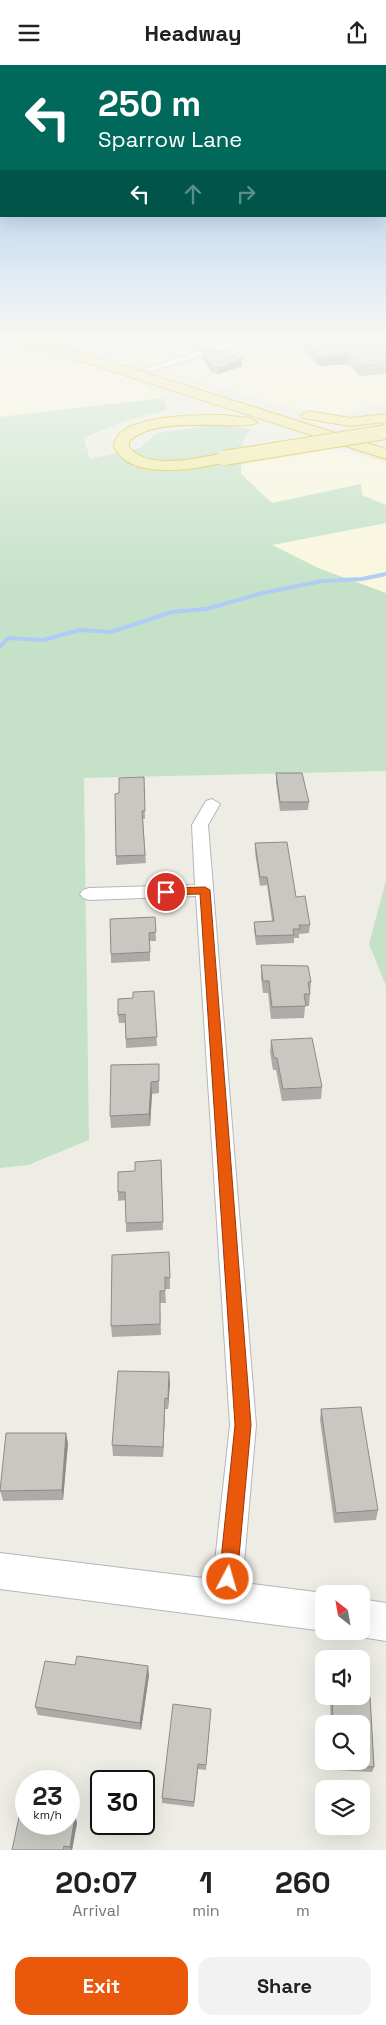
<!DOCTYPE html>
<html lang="en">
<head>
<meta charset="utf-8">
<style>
	:root { --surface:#fff; --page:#f2f2f2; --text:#202124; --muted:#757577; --accent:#ea580c }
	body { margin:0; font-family:"Space Grotesk",sans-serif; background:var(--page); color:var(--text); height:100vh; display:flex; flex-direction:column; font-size:19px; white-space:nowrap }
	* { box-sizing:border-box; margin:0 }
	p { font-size:16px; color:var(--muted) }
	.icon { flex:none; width:28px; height:28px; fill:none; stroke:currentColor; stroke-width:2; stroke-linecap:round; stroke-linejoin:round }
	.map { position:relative; height:1785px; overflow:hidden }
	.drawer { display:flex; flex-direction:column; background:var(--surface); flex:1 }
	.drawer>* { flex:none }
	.hud { position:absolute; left:0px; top:0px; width:386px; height:152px; box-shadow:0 5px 20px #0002; background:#00695c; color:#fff; overflow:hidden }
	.needle { width:32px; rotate:329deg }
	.controls { position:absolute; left:315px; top:1520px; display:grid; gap:10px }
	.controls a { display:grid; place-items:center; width:55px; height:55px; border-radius:10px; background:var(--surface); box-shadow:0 5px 20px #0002; font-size:25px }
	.speed { position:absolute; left:15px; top:1705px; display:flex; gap:10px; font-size:25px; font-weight:700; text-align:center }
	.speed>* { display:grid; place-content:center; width:65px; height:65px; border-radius:50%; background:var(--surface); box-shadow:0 5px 20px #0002; line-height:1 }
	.speed small { font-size:12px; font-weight:400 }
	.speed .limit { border:2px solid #111; border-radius:8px; background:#fff; color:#111 }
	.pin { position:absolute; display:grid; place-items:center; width:42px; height:42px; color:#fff; margin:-21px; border:2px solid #fff; border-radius:50%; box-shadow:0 1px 5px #0007 }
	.me { position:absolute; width:55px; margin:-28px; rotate:6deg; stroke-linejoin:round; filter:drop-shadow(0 0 4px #0008) }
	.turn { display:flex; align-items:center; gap:18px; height:105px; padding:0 15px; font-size:22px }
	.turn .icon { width:65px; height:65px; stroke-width:2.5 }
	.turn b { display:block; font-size:35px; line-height:42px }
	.lanes { display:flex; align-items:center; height:48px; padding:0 15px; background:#0003; justify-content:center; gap:25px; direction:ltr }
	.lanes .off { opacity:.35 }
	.eta { display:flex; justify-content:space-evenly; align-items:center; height:85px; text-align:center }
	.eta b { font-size:30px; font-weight:700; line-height:35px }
	.action { display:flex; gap:10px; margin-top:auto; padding:10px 15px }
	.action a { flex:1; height:58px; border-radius:15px; background:var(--accent); color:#fff; font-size:20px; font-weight:700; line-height:58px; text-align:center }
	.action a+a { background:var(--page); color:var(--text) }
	header { display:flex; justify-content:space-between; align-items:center; height:65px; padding:0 15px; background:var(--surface); font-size:22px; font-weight:700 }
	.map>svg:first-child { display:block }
	.commercial { fill:#faf7de }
	.green { fill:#c5e2c9 }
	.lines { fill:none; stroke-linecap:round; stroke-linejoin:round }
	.stream { stroke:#aeccf5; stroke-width:4 }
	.minor-casing { stroke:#b5b6bb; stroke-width:2 }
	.tertiary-casing { stroke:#b5b6bb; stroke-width:2 }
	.trunk-casing { stroke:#d7b81c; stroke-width:2 }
	.minor { fill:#fff; fill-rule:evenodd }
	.tertiary { fill:#fff; fill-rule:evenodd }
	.trunk { fill:#f2eea6; fill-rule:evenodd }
	.trunk-bridge-casing { stroke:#d7b81c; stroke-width:16; stroke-linecap:butt }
	.trunk-bridge { stroke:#f2eea6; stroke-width:14 }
	.wall { fill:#adaba7 }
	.shaded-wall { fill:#8d8b88 }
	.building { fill:#c9c7c2; stroke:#8d8b88 }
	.route { fill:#ea580c; stroke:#983908 }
</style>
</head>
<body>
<header><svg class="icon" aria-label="menu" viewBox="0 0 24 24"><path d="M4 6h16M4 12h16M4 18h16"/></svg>Headway<svg class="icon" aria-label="share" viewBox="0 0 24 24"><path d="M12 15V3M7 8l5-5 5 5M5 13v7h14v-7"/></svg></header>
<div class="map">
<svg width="386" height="1785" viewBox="0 0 386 1785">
	<rect width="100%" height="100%" fill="#eeede5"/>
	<g class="commercial">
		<polygon points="0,273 135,315 164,333 0,352"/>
		<polygon points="60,273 386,273 386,338 326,351 272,338"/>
		<polygon points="329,385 351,388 386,398 386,440 362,430 361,419 272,438 241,409 241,400"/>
		<polygon points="386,458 386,528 318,503 271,479"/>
	</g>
	<g class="green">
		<polygon points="164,333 167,345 124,356 84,373 90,394 140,383 157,368 219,359 251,365 242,377 241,409 272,438 361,419 362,430 386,440 386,458 272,480 318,503 386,528 386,706 84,713 89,1075 28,1100 0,1103 0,352"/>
		<polygon points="386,815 386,921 369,879"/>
	</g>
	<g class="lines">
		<polyline class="stream" points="0,582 8,573 43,575 80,565 111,567 172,547 206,544 263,528 322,516 362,514 386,509"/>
		<g class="minor-casing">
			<g id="minor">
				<polygon points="296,273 338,273 334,276 225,284 151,306 143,304 224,278"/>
				<polygon points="212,734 220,739 208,760 256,1360 241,1533 236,1543 226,1548 216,1543 211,1533 230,1360 196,831 89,835 83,833 80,829 83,825 89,823 195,820 192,760 206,736"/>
			</g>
		</g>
		<g class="tertiary-casing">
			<g id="tertiary">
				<polygon points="0,1488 324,1528 324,1566 0,1524"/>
				<polygon points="361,1534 386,1538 386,1576 361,1572 348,1566 361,1566"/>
			</g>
		</g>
		<g class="trunk-casing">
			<g id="trunk">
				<polygon points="17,273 36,273 386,384 386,394 18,276"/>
				<polygon points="308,346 350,353 386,349 386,357 350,361 303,353 301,350"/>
				<path d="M222,350l28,3 7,4c-8,11 -101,-10 -128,20v5c18,24 70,11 95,6l6,2 2,3 -2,3c-31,8 -99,21 -116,-14 0,-33 85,-32 108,-32z"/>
			</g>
		</g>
		<use href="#minor" class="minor"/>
		<use href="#tertiary" class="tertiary"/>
		<use href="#trunk" class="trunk"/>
		<g class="trunk-bridge-casing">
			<polyline id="trunk-bridge" points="224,393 386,367"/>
		</g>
		<use href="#trunk-bridge" class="trunk-bridge"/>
	</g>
	<g class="wall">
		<polygon points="386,274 386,309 359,311 349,299 318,301 304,285 304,275"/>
		<polygon points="202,287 242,294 242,301 218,309 211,307 202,293"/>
		<polygon points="276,708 309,737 308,745 280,746 276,717"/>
		<polygon points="144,712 145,754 143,754 146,798 116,800 116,791 119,728"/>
		<polygon points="255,778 296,832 310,860 309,868 299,869 299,873 294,873 294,878 256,880 254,865 254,857 272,856 267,820 260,821 255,787"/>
		<polygon points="155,852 156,876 150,876 150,896 111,898 111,889"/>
		<polygon points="261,900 311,917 309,941 305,941 304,953 271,954 268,928 263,928 261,912"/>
		<polygon points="154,926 157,981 126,983 125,958 119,958 118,950 133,933"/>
		<polygon points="271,975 322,1022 321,1034 282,1036 276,1005 273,1005 270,987"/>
		<polygon points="159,999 159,1028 152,1029 150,1061 111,1063 110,1051"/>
		<polygon points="161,1095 163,1165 126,1167 126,1135 118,1136 118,1127 135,1106"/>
		<polygon points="169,1187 170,1224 165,1224 166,1238 160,1238 161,1270 112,1272 111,1261"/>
		<polygon points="170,1318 168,1344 165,1344 163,1392 113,1391 112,1380"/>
		<polygon points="321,1344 378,1445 376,1455 334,1458 320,1355"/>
		<polygon points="68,1378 63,1435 3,1436 0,1425"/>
		<polygon points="149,1610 141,1665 38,1650 35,1642"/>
		<polygon points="331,1631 370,1632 374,1702 372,1707 333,1705 332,1696 361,1696 361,1659 331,1659 330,1636"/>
		<polygon points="211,1644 206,1705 198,1704 194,1742 162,1738 162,1733"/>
		<polygon points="74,1739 72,1751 75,1751 77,1758 72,1785 12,1785"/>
	</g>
	<g class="shaded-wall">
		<polygon points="349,289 349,299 318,301 319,292"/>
		<polygon points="242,294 242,301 218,309 218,303"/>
		<polygon points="151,1017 152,1029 150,1061 149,1049"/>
		<polygon points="169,1307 170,1318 168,1344 168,1334"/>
		<polygon points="165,1333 165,1344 163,1392 163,1382"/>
		<polygon points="66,1368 68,1378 63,1435 62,1425"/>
		<polygon points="148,1601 149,1610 141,1665 140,1658"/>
		<polygon points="72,1732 74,1739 71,1757 69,1750"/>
		<polygon points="75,1751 77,1758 72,1785 71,1785 70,1782"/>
	</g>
	<g class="building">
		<polygon points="340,273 385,273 386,299 360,301 349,289 319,292 304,275"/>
		<polygon points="210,284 242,294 218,303 211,301 202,287"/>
		<polygon points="276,708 302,708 309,737 280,737"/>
		<polygon points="144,712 145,746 142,746 145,790 116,791 115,729 119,728 119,713"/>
		<polygon points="287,777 296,832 305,831 310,860 299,860 300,864 293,864 294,870 256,871 254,857 274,856 267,812 260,812 255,778"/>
		<polygon points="155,852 156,867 149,868 150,887 111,889 110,854"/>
		<polygon points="261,900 308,901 311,917 308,917 310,929 304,929 306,941 272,942 269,916 263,916"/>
		<polygon points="154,926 157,972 126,974 125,949 118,950 118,934 133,933 133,927"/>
		<polygon points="312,973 322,1022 283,1024 277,993 274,993 271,975"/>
		<polygon points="159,999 159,1016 151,1017 149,1049 110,1051 111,1000"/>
		<polygon points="161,1095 163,1157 126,1158 125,1127 118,1127 118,1107 135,1106 135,1097"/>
		<polygon points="169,1187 170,1213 165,1212 165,1226 160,1226 160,1259 111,1261 112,1190"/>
		<polygon points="118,1306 169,1307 168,1334 165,1333 163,1382 112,1380"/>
		<polygon points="361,1342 378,1445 336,1448 321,1344"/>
		<polygon points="6,1368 66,1368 62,1425 0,1426"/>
		<polygon points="77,1591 148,1601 140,1658 35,1642 45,1596 75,1600"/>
		<polygon points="332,1631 370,1632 374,1702 334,1700 334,1696 361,1696 361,1659 333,1659"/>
		<polygon points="173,1639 211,1644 206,1700 198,1699 194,1737 162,1733"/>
		<polygon points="25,1724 26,1724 26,1759 69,1759 69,1732 72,1732 69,1750 75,1751 70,1782 64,1781 63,1785 12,1785"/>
	</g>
	<linearGradient id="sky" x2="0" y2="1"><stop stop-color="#91beed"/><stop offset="0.52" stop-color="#f7f7f3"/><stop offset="1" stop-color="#f7f7f3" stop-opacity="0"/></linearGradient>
	<rect width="386" height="523" fill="url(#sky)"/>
	<polygon class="route" points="205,822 210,825 251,1360 237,1514 234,1520 228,1522 222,1520 219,1514 235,1360 200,829 166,830 161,827 166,823"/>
</svg>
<div class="controls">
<a><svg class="needle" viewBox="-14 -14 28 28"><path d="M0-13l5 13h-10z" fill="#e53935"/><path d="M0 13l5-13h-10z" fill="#757577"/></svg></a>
<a><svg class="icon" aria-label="sound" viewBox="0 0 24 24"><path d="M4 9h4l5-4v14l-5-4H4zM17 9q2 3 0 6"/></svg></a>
<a><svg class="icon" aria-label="search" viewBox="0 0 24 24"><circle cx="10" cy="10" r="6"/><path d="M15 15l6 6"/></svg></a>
<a><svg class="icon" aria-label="layers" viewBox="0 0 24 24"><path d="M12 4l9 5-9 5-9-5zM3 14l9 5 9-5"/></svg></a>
</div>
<div class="speed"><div>23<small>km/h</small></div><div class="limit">30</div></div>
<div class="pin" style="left:166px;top:827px;background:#d93025"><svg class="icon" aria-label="arrive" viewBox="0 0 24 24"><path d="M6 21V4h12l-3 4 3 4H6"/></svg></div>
<svg class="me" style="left:228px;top:1514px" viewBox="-20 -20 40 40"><circle r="17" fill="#ea580c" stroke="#fff" stroke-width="3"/><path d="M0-11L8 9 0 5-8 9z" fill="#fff"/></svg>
<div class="hud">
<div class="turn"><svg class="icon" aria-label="left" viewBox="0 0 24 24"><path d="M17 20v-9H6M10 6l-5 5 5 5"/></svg><div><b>250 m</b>Sparrow Lane</div></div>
<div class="lanes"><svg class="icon" aria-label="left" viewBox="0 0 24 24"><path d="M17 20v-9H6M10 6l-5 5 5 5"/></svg><svg class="icon off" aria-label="ahead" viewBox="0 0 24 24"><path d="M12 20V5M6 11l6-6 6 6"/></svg><svg class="icon off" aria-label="right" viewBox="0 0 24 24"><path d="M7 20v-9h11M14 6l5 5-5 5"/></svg></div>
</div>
</div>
<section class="drawer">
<div class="eta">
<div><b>20:07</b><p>Arrival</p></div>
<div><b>1</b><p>min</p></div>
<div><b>260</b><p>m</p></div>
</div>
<div class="action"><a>Exit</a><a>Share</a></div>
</section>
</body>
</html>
